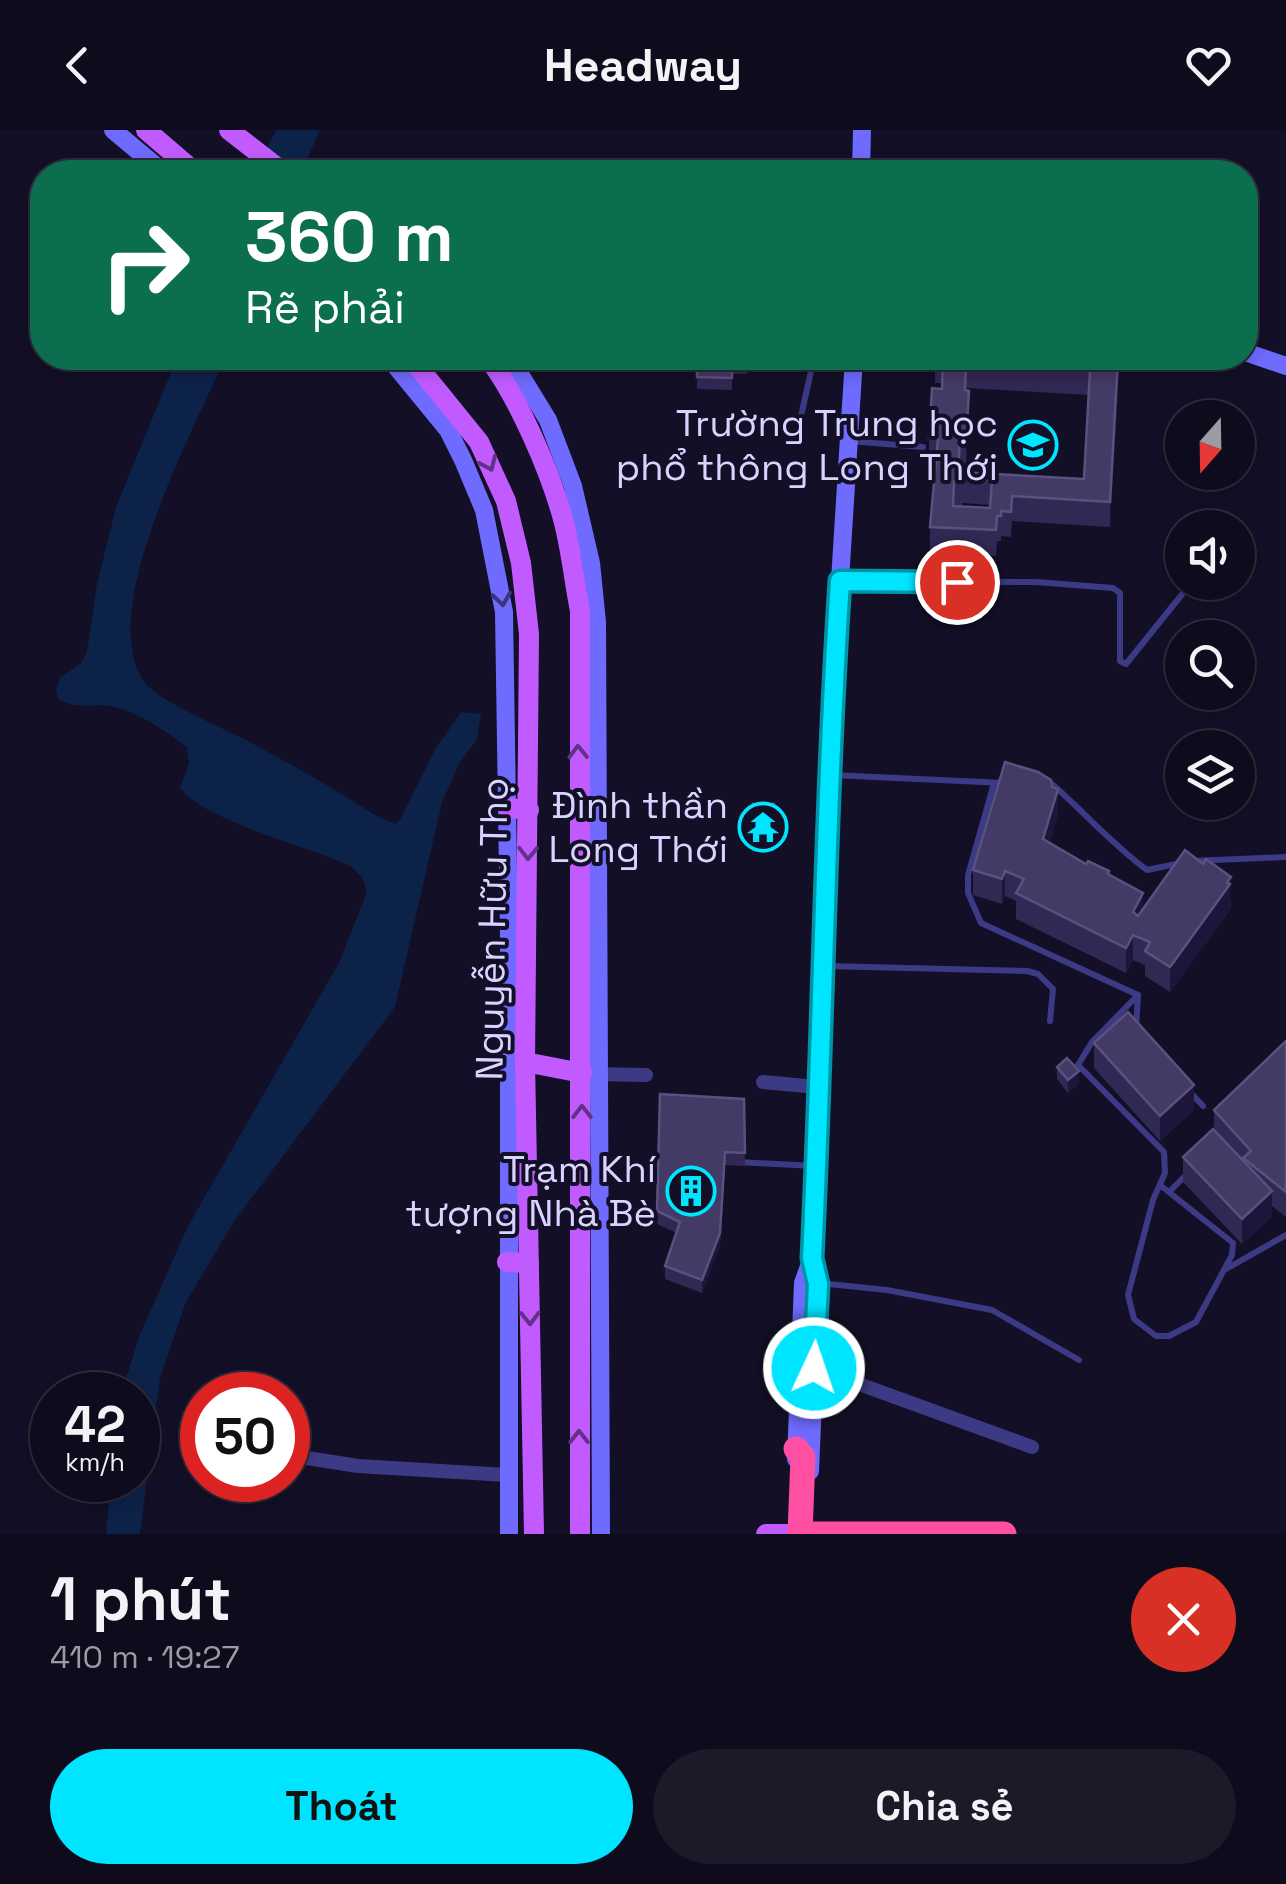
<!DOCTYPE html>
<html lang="vi">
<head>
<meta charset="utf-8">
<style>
	:root { --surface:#0e0b1c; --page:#1c1929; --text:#f1f3f6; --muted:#9b9ba3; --line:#2e2b3b; --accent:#00e5ff }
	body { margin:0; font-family:"Space Grotesk",sans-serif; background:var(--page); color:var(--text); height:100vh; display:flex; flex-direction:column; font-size:38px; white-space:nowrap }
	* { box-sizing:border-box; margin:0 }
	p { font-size:32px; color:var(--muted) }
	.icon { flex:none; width:55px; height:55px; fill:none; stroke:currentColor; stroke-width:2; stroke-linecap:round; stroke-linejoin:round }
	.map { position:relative; height:1404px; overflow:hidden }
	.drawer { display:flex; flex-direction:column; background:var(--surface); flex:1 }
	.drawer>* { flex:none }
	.guide { position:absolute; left:30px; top:30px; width:1228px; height:210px; border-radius:40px; box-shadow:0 5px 15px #0003,0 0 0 2px var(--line); background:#0b6e4f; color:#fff; overflow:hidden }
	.needle { width:65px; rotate:200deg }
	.fabs { position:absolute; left:1165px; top:270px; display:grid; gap:20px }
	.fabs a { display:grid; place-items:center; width:90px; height:90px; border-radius:50%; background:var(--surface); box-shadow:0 5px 15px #0003,0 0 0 2px var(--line); font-size:50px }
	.speed { position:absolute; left:30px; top:1242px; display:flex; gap:20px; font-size:50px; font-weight:700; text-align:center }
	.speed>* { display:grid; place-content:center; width:130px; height:130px; border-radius:50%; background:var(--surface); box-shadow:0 5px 15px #0003,0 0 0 2px var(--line); line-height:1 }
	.speed small { font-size:25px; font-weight:400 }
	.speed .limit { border:15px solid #d22; background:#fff; color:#111 }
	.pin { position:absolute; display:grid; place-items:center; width:85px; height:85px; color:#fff; margin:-42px; border:5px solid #fff; border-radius:50%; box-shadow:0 2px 10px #0007 }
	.me { position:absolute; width:110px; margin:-55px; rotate:3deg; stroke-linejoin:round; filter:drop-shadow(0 0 8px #0008) }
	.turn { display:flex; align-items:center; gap:35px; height:210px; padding:0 50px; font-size:45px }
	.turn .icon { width:130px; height:130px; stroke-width:2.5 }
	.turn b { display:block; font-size:70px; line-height:85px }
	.round { display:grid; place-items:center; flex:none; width:105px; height:105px; border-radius:52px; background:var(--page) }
	.summary { display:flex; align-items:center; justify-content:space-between; height:170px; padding:0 50px }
	h1 { font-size:60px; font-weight:700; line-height:75px }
	.primary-button { display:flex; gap:20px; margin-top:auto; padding:20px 50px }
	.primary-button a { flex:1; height:115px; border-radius:60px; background:var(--accent); color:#111; font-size:40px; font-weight:700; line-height:115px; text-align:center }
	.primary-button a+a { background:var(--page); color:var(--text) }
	header { display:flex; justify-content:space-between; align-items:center; height:130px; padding:0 50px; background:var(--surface); font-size:45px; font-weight:700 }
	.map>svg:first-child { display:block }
	.water { fill:#0c2248 }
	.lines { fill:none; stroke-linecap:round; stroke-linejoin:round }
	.lane { stroke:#3d3a85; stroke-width:6 }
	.street { stroke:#3d3a85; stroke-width:14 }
	.secondary { stroke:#6f6bff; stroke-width:18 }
	.primary { stroke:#c25bff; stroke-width:20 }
	.highway { stroke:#ff4fa3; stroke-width:25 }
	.wall { fill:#312854; fill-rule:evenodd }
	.shaded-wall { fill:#1d163a }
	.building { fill:#433a66; stroke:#5a527e; stroke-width:2.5; fill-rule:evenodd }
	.oneway { stroke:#623188 }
	.oneway2 { stroke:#38347d }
	.route-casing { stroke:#0095a6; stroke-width:25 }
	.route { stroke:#00e5ff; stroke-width:18 }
	.labels { text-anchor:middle; stroke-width:8; stroke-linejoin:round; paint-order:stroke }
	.poi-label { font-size:38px; fill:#d9d4ff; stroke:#130f26; text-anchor:end }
	.street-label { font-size:38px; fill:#d9d4ff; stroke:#130f26 }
</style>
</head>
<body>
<header><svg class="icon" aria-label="back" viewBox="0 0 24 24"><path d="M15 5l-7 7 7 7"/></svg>Headway<svg class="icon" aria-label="heart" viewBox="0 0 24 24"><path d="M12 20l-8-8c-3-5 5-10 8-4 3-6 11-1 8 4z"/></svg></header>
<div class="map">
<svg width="1286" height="1404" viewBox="0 0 1286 1404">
	<rect width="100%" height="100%" fill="#130f26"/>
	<g class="water">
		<polygon points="276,0 320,0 301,42 255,42"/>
		<path d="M177,228h48c-29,68 -136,263 -77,328 14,15 71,41 92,51 47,25 94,51 138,80l18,7 4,-4 36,-72 25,-36 20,2 -4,25 -18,25 -17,38 -47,205 -160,213 -49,82 -26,76 -20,156h-34l5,-54h27v-85h-17l18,-58 49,-111 152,-265 27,-69 -5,-15 -12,-11c-45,-21 -141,-43 -170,-78l9,-25 -2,-16c-21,-16 -48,-34 -73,-40 -20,-5 -37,4 -56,-8l-2,-10 4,-11 21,-15 6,-11 10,-68 19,-77z"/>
	</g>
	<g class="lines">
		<g class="lane">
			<polyline points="835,228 852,233"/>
			<polyline points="799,295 814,228"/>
			<polyline points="849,311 923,317"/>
			<polyline points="841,451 1036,452 1113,458 1120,463 1120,531 1126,534 1192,452"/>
			<polyline points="832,645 1004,653"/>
			<polyline points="994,653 968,745 968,763 981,793 1138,865 1136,899"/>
			<path d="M1047,654h5c33,29 60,60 95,86l34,-7"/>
			<polyline points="1193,731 1286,727"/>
			<polyline points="826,836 1027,841 1038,844 1053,859 1050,891"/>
			<polyline points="1138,865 1092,912 1078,935 1164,1022 1165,1043 1153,1070 1128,1165 1134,1189 1156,1206 1169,1206 1196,1192 1232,1125 1233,1113 1160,1055"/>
			<polyline points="1189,961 1203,976"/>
			<polyline points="737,1032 814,1036"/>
			<polyline points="1169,1062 1189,1042"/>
			<polyline points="1226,1139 1286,1105"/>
			<polyline points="819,1153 887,1160 992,1180 1079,1230"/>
		</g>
		<g class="street">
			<polyline points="592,944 646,945"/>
			<polyline points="763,952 817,957"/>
			<polyline points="815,1238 1032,1317"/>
			<polyline points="194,1309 202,1310"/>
			<polyline points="288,1325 358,1336 507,1345"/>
		</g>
		<g class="secondary">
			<polyline points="113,0 163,42"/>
			<polyline points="861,42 862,0"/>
			<polyline points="1245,222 1286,236"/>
			<polyline points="389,228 448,300 463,330 484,380 504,482 509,807 509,1404"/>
			<polyline points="510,228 548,290 573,356 591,433 597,492 601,1404"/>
			<polyline points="796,1329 803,1153 812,1128 835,530 854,228"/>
			<polyline points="810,1341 818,1153 812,1128"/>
		</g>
		<g class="primary">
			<polyline points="146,0 195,42"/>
			<polyline points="229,0 283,42"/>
			<polyline points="411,228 479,312 506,371 521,433 529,504 525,932 534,1404"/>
			<path d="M488,228c30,39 62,113 75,161 8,30 11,62 17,92v923"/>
			<polyline points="508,678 529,680"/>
			<polyline points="525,932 582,943"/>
			<polyline points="507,1132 529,1133"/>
			<polyline points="766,1404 807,1404"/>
		</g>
		<g class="highway">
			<polyline points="796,1319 803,1327 800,1404"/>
			<polyline points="807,1404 1004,1404"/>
		</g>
	</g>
	<g class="wall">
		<polygon points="697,228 710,232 720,232 720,228 748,228 747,244 732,244 732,260 697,259"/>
		<path d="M935,228l184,13 -9,156 -98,-6 -1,16 -10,-1v5h-4l-1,15 -66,-4v-25l6,-63h-7v-26l13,-55h-7zM966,258l123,7 -5,84 -124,-7v-8l6,1 3,-49zM962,373l28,2v3l-28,-2z"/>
		<polygon points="753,674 774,674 773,707 752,706"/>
		<polygon points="1058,684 1049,713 1086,734 1109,745 1143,779 1231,772 1230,780 1170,862 1145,846 1145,835 1133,830 1126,843 1016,789 1016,771 1005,766 1002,774 973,765 973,740"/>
		<polygon points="1286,911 1286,1087 1272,1076 1272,1087 1242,1114 1183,1052 1183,1027 1214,1000 1214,980"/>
		<polygon points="1094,913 1194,980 1160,1011 1094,938"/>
		<polygon points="1057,937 1079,954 1068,963 1057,949"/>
		<polygon points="660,964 744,969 745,1036 725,1035 720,1116 702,1163 665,1149 665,1136 677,1103 657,1094"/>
	</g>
	<g class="shaded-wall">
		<polygon points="1119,228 1119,241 1110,397 1110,372"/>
		<polygon points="969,261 969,286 966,335 966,310"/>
		<polygon points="1058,659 1058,684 1043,735 1043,709"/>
		<polygon points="1005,741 1005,766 1002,774 1002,749"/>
		<polygon points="1231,747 1230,780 1170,862 1170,837"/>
		<polygon points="1143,763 1143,788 1133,806 1133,830 1126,843 1126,818 1133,782"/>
		<polygon points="1079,941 1079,954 1068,963 1068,950"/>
		<polygon points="1194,955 1194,980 1160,1011 1160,986"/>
		<polygon points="725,1035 720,1116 702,1163 702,1150"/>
		<polygon points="1272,1061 1272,1087 1242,1114 1242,1089"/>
	</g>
	<g class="building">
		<polygon points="697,228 710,228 709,232 732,232 732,248 697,247"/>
		<path d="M936,228h182l-8,144 -98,-6 -1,16 -10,-1v5h-4l-1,14 -66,-3 8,-88 -9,-1 3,-50 10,1 1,-31zM966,233l124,7 -6,109 -126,-7 2,-33 6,1 3,-49 -4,-1zM962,348l30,2 -2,28 -37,-2 1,-25 8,1z"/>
		<polygon points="1005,632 1038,642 1051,650 1052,657 1058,659 1043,709 1086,734 1088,731 1109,741 1108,744 1143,763 1133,782 1138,786 1185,720 1203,734 1206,729 1231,747 1227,752 1230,754 1170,837 1145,821 1150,812 1133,805 1126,818 1016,763 1024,749 1005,741 1002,749 973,740"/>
		<polygon points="753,674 774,674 773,694 752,693"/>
		<polygon points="1128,882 1194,955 1160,986 1094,913"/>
		<polygon points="1286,911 1286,1062 1243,1028 1251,1021 1214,980"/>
		<polygon points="1067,928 1079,941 1068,950 1057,937"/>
		<polygon points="660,964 744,969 745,1023 725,1022 720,1103 702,1150 665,1136 680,1092 657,1081"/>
		<polygon points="1213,999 1272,1061 1242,1089 1183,1027"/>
	</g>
	<defs><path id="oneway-chevron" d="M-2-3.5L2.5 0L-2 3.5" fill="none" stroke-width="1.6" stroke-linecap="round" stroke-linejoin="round" transform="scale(2.5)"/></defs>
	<g class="oneway">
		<use href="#oneway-chevron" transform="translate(489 334) rotate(66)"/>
		<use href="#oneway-chevron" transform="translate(578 622) rotate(-91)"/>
		<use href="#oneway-chevron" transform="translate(528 723) rotate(91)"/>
		<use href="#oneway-chevron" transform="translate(582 982) rotate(-90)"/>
		<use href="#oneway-chevron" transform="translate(530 1188) rotate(89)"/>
		<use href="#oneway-chevron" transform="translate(579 1307) rotate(-90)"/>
	</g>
	<use class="oneway2" href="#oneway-chevron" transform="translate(502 469) rotate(82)"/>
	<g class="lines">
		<g class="route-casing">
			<path id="route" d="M814,1238l4,-84 -6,-26c11,-225 13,-451 28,-677l117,1"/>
		</g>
		<use href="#route" class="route"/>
	</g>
	<defs>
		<g id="school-ring" transform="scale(2.5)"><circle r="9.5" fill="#130f26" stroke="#00e5ff" stroke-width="1.5"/><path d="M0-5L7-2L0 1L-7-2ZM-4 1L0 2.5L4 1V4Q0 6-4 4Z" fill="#00e5ff"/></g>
		<g id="temple-ring" transform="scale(2.5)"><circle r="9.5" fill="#130f26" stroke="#00e5ff" stroke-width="1.5"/><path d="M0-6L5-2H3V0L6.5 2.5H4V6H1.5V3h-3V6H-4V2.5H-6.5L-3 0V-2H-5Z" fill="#00e5ff"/></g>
		<g id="building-ring" transform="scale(2.5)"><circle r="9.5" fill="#130f26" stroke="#00e5ff" stroke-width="1.5"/><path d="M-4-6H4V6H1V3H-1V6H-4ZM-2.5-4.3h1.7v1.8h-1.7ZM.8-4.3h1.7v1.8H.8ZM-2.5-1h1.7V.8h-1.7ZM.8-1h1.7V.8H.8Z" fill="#00e5ff"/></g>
	</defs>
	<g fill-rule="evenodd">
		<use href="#school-ring" x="1033" y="315"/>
		<use href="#temple-ring" x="763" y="697"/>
		<use href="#building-ring" x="691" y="1061"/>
	</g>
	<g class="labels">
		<g class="poi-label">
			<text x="998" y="306">Trường Trung học<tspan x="998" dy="44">phổ thông Long Thới</tspan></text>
			<text x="728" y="688">Đình thần<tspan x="728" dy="44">Long Thới</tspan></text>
			<text x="656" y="1052">Trạm Khí<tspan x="656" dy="44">tượng Nhà Bè</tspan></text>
		</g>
		<g class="street-label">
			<text transform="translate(492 799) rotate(-89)" y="13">Nguyễn Hữu Thọ</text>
		</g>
	</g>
</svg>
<div class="fabs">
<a><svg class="needle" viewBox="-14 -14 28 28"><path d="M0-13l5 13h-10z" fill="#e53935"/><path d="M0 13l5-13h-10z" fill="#9b9ba3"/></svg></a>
<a><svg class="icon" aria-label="sound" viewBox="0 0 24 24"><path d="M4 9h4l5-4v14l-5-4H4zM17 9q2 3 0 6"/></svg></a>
<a><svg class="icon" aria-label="search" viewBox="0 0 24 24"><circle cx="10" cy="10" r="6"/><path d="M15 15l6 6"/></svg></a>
<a><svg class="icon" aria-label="layers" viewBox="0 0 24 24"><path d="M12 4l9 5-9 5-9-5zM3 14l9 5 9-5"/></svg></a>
</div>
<div class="speed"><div>42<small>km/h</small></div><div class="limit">50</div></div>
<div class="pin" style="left:957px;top:452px;background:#d93025"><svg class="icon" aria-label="arrive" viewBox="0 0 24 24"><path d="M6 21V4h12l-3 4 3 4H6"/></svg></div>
<svg class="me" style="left:814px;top:1238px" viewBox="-20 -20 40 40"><circle r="17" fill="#00e5ff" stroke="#fff" stroke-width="3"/><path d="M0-11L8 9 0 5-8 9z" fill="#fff"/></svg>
<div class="guide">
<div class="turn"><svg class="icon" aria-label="right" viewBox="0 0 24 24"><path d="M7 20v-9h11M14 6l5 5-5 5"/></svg><div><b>360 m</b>Rẽ phải</div></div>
</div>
</div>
<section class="drawer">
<div class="summary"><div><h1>1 phút</h1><p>410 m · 19:27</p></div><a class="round" style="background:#d93025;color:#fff"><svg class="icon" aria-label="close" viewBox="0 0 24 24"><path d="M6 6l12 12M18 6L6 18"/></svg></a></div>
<div class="primary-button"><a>Thoát</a><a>Chia sẻ</a></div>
</section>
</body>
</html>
